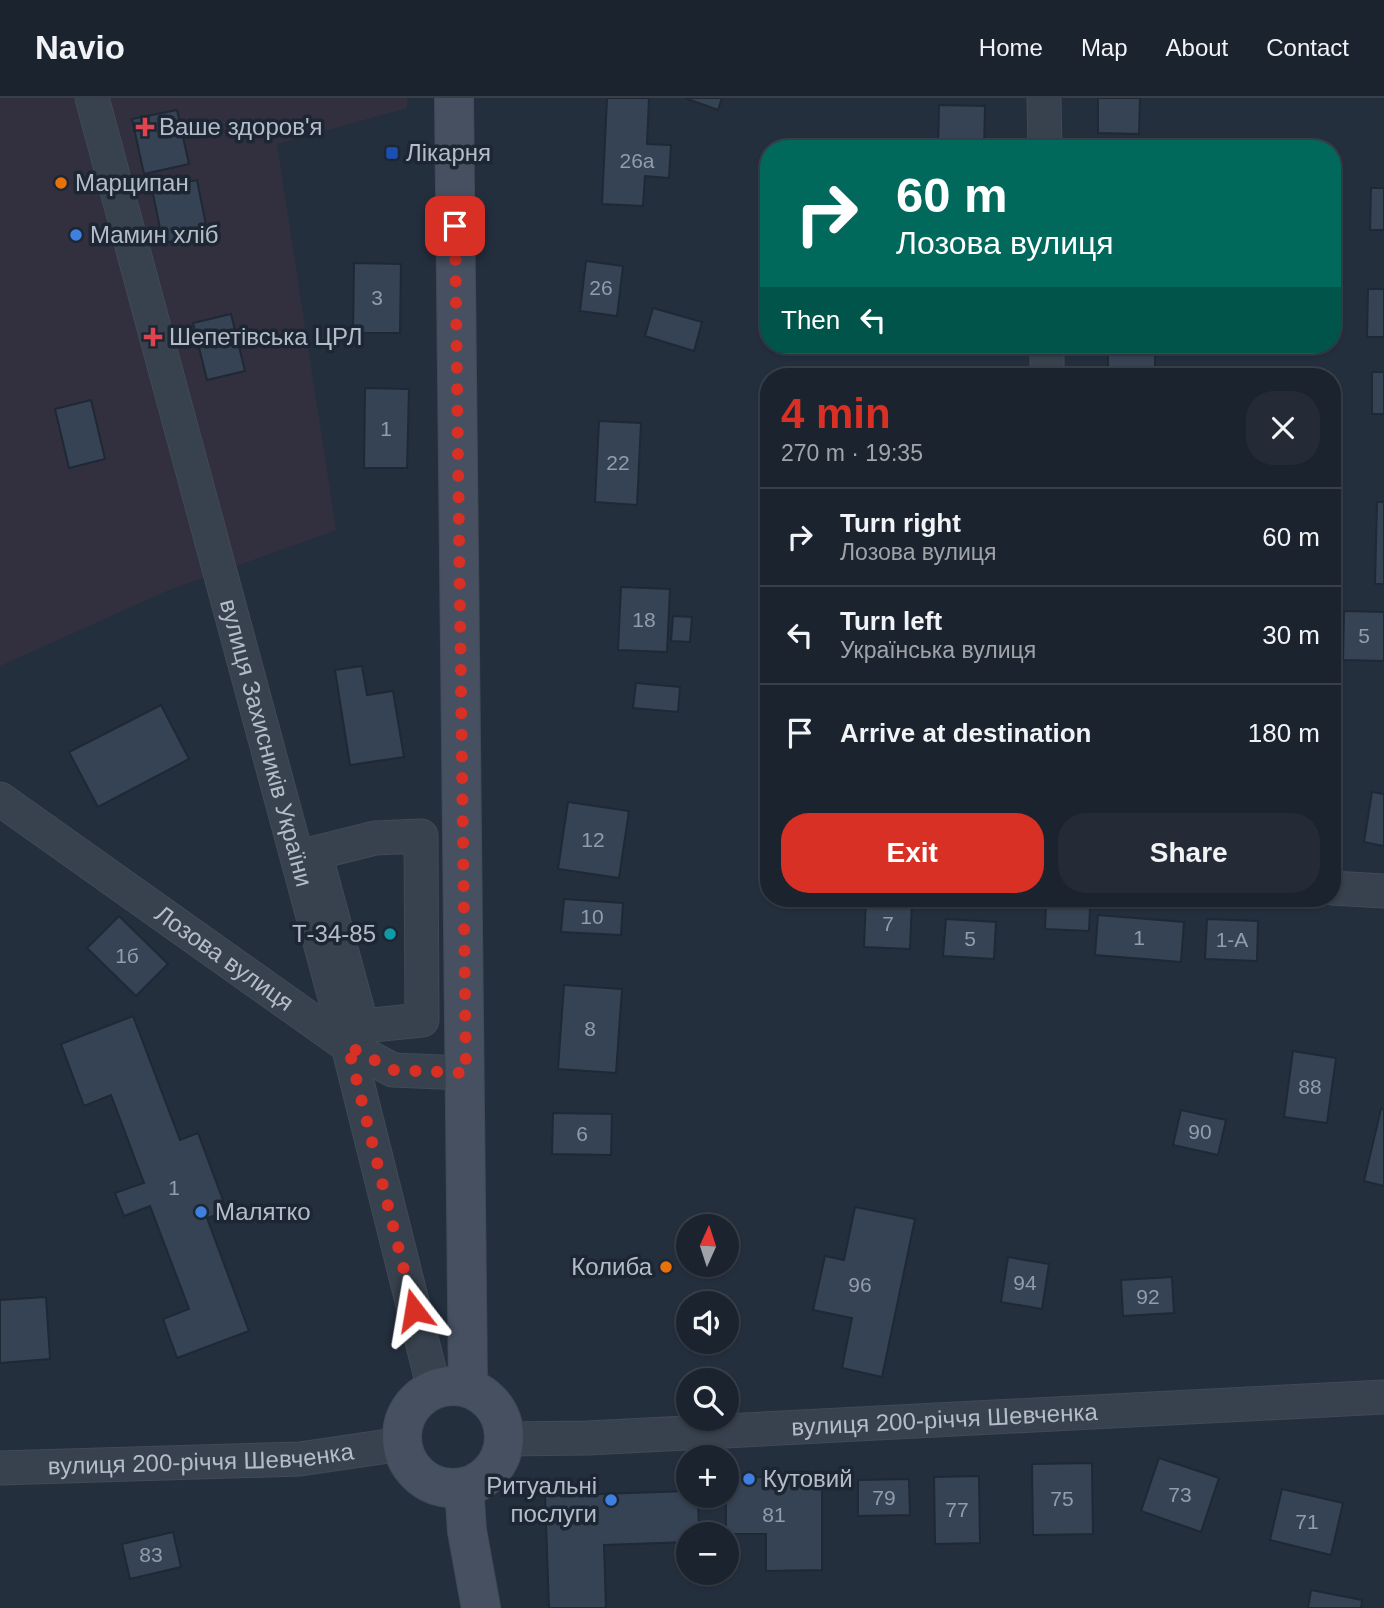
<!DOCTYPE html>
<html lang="en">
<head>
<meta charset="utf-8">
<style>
	:root { --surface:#1b232e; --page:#242b36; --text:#f1f3f6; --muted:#a0a4aa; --line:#39404a; --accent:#d93025 }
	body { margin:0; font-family:Helvetica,sans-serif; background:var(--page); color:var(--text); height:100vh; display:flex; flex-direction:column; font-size:26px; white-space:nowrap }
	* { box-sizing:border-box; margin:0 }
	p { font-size:23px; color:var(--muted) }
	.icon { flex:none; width:38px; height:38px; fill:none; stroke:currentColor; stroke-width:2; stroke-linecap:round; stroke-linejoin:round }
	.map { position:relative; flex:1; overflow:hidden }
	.drawer { position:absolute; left:760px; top:270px; width:581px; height:539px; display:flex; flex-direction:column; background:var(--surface); border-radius:28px; box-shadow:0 2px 5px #0004,0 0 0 2px var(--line) }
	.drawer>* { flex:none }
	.top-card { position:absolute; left:760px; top:42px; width:581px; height:214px; border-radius:28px; box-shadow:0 2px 5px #0004,0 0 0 2px var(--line); background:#00695c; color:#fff; overflow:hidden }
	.needle { width:46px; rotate:3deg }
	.tools { position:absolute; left:676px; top:1116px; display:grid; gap:14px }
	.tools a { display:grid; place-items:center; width:63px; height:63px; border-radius:50%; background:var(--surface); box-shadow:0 2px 5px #0004,0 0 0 2px var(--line); font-size:35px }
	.pin { position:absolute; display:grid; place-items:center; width:60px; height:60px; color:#fff; margin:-30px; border-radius:14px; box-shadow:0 4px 10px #0006 }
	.me { position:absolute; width:77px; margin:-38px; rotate:346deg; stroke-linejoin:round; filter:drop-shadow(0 0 5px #0008) }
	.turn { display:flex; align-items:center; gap:24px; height:147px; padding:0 21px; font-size:32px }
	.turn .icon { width:91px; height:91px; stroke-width:2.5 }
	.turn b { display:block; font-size:49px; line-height:60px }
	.then { display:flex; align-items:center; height:66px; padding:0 21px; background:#0003; gap:14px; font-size:26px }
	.round { display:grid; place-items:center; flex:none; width:74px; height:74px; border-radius:28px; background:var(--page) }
	.headline { display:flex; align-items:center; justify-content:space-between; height:119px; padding:0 21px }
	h1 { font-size:42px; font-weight:700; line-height:52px; color:var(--accent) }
	.action { display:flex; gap:14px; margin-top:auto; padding:14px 21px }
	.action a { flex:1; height:80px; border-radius:28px; background:var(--accent); color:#fff; font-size:28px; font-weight:700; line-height:80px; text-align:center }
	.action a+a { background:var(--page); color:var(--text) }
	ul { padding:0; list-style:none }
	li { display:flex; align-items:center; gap:21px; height:98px; padding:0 21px; border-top:2px solid var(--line) }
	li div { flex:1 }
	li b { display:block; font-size:26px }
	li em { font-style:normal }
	header { display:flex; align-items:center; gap:42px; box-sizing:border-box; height:98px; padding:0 35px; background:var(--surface); border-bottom:2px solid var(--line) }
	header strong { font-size:33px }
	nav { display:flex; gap:38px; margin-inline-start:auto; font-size:24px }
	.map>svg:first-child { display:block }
	.medical { fill:#32303f }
	.building { fill:#364354; stroke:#1f2835; stroke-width:2 }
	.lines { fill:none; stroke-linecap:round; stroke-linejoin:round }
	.street-casing { stroke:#414a57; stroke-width:35 }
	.secondary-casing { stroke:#414a57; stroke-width:40 }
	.street { stroke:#38414e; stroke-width:33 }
	.secondary { stroke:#465061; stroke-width:38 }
	.route { stroke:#d93025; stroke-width:12; stroke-dasharray:0 21.6 }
	.health-dot { fill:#e0444e; stroke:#1d2633; stroke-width:2.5 }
	.transit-dot { fill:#1a4fb4; stroke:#1d2633; stroke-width:2.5 }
	.food-dot { fill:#e8710a; stroke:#1d2633; stroke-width:2.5 }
	.shop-dot { fill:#3f7fe0; stroke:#1d2633; stroke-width:2.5 }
	.culture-dot { fill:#0f9aa8; stroke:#1d2633; stroke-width:2.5 }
	.labels { text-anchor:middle; stroke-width:7; stroke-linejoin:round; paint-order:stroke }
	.number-label { font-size:21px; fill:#929caa }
	.poi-label { font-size:24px; fill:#b4bcc9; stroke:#1d2633; text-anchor:start }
	.street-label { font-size:24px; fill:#b4bcc9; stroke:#1d2633 }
</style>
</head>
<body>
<header>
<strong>Navio</strong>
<nav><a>Home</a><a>Map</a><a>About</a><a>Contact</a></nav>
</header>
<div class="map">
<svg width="1384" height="1510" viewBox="0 0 1384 1510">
	<rect width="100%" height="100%" fill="#242f3e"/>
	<polygon class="medical" points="0,0 407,0 407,10 277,46 336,432 164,494 0,568"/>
	<g class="building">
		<polygon points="607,0 649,0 647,46 671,47 669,80 645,78 643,108 602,106"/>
		<polygon points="685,0 722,0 718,12"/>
		<polygon points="1098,0 1140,0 1139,36 1098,35"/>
		<polygon points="939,7 985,8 984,51 938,51"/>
		<polygon points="177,12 189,66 144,76 132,21"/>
		<polygon points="197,82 208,137 163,145 152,91"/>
		<polygon points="1371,90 1384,90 1384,132 1370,132"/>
		<polygon points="586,163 623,168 617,218 580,213"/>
		<polygon points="354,165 401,166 400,235 353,235"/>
		<polygon points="1368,191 1384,191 1384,239 1367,239"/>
		<polygon points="653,210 702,224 694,253 645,238"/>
		<polygon points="231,216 245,273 207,282 193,225"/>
		<polygon points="1108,256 1155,257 1155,278 1108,278"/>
		<rect x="1372" y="274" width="12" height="42"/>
		<polygon points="365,290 409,291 407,370 364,370"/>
		<polygon points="91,302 105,361 69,370 55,311"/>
		<polygon points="599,323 641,325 637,407 595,404"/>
		<polygon points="1377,404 1384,404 1384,486 1375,486"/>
		<polygon points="621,489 670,491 667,554 618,552"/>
		<polygon points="1344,513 1384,514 1384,563 1343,562"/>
		<polygon points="673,518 692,519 690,544 671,543"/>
		<polygon points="362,568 367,597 393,593 404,659 350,667 335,572"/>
		<polygon points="636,585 680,589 678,614 633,610"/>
		<polygon points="161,607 189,661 98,709 69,654"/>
		<polygon points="1372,694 1384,696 1384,748 1364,744"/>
		<polygon points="568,704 629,713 619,780 558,771"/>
		<polygon points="866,800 912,802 910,851 864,849"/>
		<polygon points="564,801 623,805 621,837 561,834"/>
		<polygon points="1046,808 1090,810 1089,833 1045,831"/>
		<polygon points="1098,817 1184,824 1181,864 1095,857"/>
		<polygon points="119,818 168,866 136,898 87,850"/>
		<polygon points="946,821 996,824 994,861 943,858"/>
		<polygon points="1207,821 1258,823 1257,863 1205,861"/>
		<polygon points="564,887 622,891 616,975 558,971"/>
		<polygon points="133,918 180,1042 198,1035 227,1113 207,1120 249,1233 177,1260 163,1221 189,1211 150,1108 124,1118 115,1095 144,1085 111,997 84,1008 61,946"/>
		<polygon points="1293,953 1336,960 1327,1025 1284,1019"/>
		<polygon points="1381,1011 1384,1011 1384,1088 1364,1083"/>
		<polygon points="1181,1012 1226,1022 1218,1057 1173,1047"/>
		<polygon points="553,1015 612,1016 611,1057 552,1056"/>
		<polygon points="855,1109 915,1121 882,1279 842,1270 852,1220 813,1212 825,1158 844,1162"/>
		<polygon points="1008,1159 1049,1166 1042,1211 1001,1204"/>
		<polygon points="1172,1179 1174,1215 1123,1218 1121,1182"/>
		<polygon points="46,1199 50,1261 0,1265 0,1202"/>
		<polygon points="1159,1360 1219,1380 1201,1434 1141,1413"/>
		<polygon points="1092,1365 1093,1436 1033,1437 1032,1366"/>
		<polygon points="979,1378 980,1445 935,1446 934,1379"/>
		<polygon points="726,1379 822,1379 822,1472 766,1473 766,1436 726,1436"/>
		<polygon points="909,1381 910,1417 858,1418 858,1382"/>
		<polygon points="1282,1391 1343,1405 1331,1457 1270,1442"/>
		<polygon points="688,1393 688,1398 698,1398 699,1437 688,1437 688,1444 604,1447 606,1510 549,1510 545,1398"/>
		<polygon points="173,1434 181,1469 130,1481 122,1446"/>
		<polygon points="1311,1492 1362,1502 1361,1510 1308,1510"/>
	</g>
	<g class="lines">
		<g class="street-casing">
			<g id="street">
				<path id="s1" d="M92,0l256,948 86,343"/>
				<polyline points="1044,0 1045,51"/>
				<polyline points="1047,247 1047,278"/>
				<path id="s2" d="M0,701l348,247 45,24 72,3"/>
				<polygon points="421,738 422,922 362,928 315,755 375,740"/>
				<polyline points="1332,790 1384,793"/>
				<path id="s3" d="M504,1341l84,-1 796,-41"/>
				<path id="s4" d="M0,1370l300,-9 102,-15"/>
			</g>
		</g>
		<g class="secondary-casing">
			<g id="secondary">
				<polyline points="454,0 468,1290"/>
				<circle cx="453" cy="1339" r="51"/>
				<polyline points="464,1389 467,1433 481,1510"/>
			</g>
		</g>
		<use href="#street" class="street"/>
		<use href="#secondary" class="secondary"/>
	</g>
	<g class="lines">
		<polyline class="route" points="414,1212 348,948 393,972 466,975 455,128"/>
	</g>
	<g class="health-dot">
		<path d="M141.5 18.5h7v7h7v7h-7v7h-7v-7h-7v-7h7z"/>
		<path d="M149.5 228.5h7v7h7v7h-7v7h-7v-7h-7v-7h7z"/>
	</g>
	<rect class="transit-dot" x="385" y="48" width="14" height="14" rx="3.5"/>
	<g class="food-dot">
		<circle cx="61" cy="85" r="7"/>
		<circle cx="666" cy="1169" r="7"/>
	</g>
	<g class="shop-dot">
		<circle cx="76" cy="137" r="7"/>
		<circle cx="201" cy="1114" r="7"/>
		<circle cx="749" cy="1381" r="7"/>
		<circle cx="611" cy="1402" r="7"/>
	</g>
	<circle class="culture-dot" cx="390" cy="836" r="7"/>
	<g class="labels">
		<g class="number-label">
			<text x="637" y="70">26а</text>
			<text x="601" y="197">26</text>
			<text x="377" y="207">3</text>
			<text x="386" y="338">1</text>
			<text x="618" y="372">22</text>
			<text x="644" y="529">18</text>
			<text x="1364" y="545">5</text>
			<text x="593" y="749">12</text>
			<text x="592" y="826">10</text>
			<text x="888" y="833">7</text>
			<text x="1139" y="847">1</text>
			<text x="970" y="848">5</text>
			<text x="1232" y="849">1-А</text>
			<text x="127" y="865">1б</text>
			<text x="590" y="938">8</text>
			<text x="1310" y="996">88</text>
			<text x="1200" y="1041">90</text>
			<text x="582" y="1043">6</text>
			<text x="174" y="1097">1</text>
			<text x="1025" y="1192">94</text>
			<text x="860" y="1194">96</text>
			<text x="1148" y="1206">92</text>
			<text x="1180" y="1404">73</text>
			<text x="884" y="1407">79</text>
			<text x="1062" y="1408">75</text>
			<text x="957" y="1419">77</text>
			<text x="774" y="1424">81</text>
			<text x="1307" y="1431">71</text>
			<text x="151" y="1464">83</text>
		</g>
		<g class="poi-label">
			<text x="159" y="37">Ваше здоров'я</text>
			<text x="406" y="63">Лікарня</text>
			<text x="75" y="93">Марципан</text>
			<text x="90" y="145">Мамин хліб</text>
			<text x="169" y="247">Шепетівська ЦРЛ</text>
			<text x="376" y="844" text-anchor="end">Т-34-85</text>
			<text x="215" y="1122">Малятко</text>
			<text x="652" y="1177" text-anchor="end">Колиба</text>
			<text x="763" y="1389">Кутовий</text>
			<text x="597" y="1396" text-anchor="end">Ритуальні<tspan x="597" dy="28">послуги</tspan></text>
		</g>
		<g class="street-label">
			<text dy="8" stroke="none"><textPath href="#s1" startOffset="668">вулиця Захисників України</textPath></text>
			<text dy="8" stroke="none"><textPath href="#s2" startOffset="275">Лозова вулиця</textPath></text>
			<text dy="8" stroke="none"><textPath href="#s3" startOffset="441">вулиця 200-річчя Шевченка</textPath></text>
			<text dy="8" stroke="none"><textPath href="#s4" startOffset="201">вулиця 200-річчя Шевченка</textPath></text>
		</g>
	</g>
</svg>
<div class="tools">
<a><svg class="needle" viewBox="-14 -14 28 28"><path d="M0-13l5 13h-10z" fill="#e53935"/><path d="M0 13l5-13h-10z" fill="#a0a4aa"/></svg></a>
<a><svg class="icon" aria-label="sound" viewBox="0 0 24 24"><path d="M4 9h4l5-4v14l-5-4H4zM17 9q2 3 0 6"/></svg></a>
<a><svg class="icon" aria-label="search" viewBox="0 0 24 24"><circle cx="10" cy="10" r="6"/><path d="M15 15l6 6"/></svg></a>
<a>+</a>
<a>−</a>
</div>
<div class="pin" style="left:455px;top:128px;background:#d93025"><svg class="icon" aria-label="arrive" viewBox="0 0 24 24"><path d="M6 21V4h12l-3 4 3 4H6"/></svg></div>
<svg class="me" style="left:414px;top:1212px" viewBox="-20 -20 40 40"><path d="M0-17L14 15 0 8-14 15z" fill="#d93025" stroke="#fff" stroke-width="4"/></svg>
<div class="top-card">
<div class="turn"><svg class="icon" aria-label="right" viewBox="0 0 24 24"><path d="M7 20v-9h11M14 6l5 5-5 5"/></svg><div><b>60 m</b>Лозова вулиця</div></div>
<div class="then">Then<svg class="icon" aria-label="left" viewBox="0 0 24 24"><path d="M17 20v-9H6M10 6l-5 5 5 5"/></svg></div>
</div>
<section class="drawer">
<div class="headline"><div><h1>4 min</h1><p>270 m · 19:35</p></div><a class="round"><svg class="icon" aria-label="close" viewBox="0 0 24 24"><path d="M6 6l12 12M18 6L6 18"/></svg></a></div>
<ul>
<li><svg class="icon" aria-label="right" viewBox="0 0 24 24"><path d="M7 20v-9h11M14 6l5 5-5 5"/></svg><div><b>Turn right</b><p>Лозова вулиця</p></div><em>60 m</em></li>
<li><svg class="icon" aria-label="left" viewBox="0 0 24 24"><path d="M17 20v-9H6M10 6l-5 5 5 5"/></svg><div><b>Turn left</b><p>Українська вулиця</p></div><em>30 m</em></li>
<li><svg class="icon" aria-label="arrive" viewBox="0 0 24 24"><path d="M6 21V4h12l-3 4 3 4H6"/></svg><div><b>Arrive at destination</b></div><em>180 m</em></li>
</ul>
<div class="action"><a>Exit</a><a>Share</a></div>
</section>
</div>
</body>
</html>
